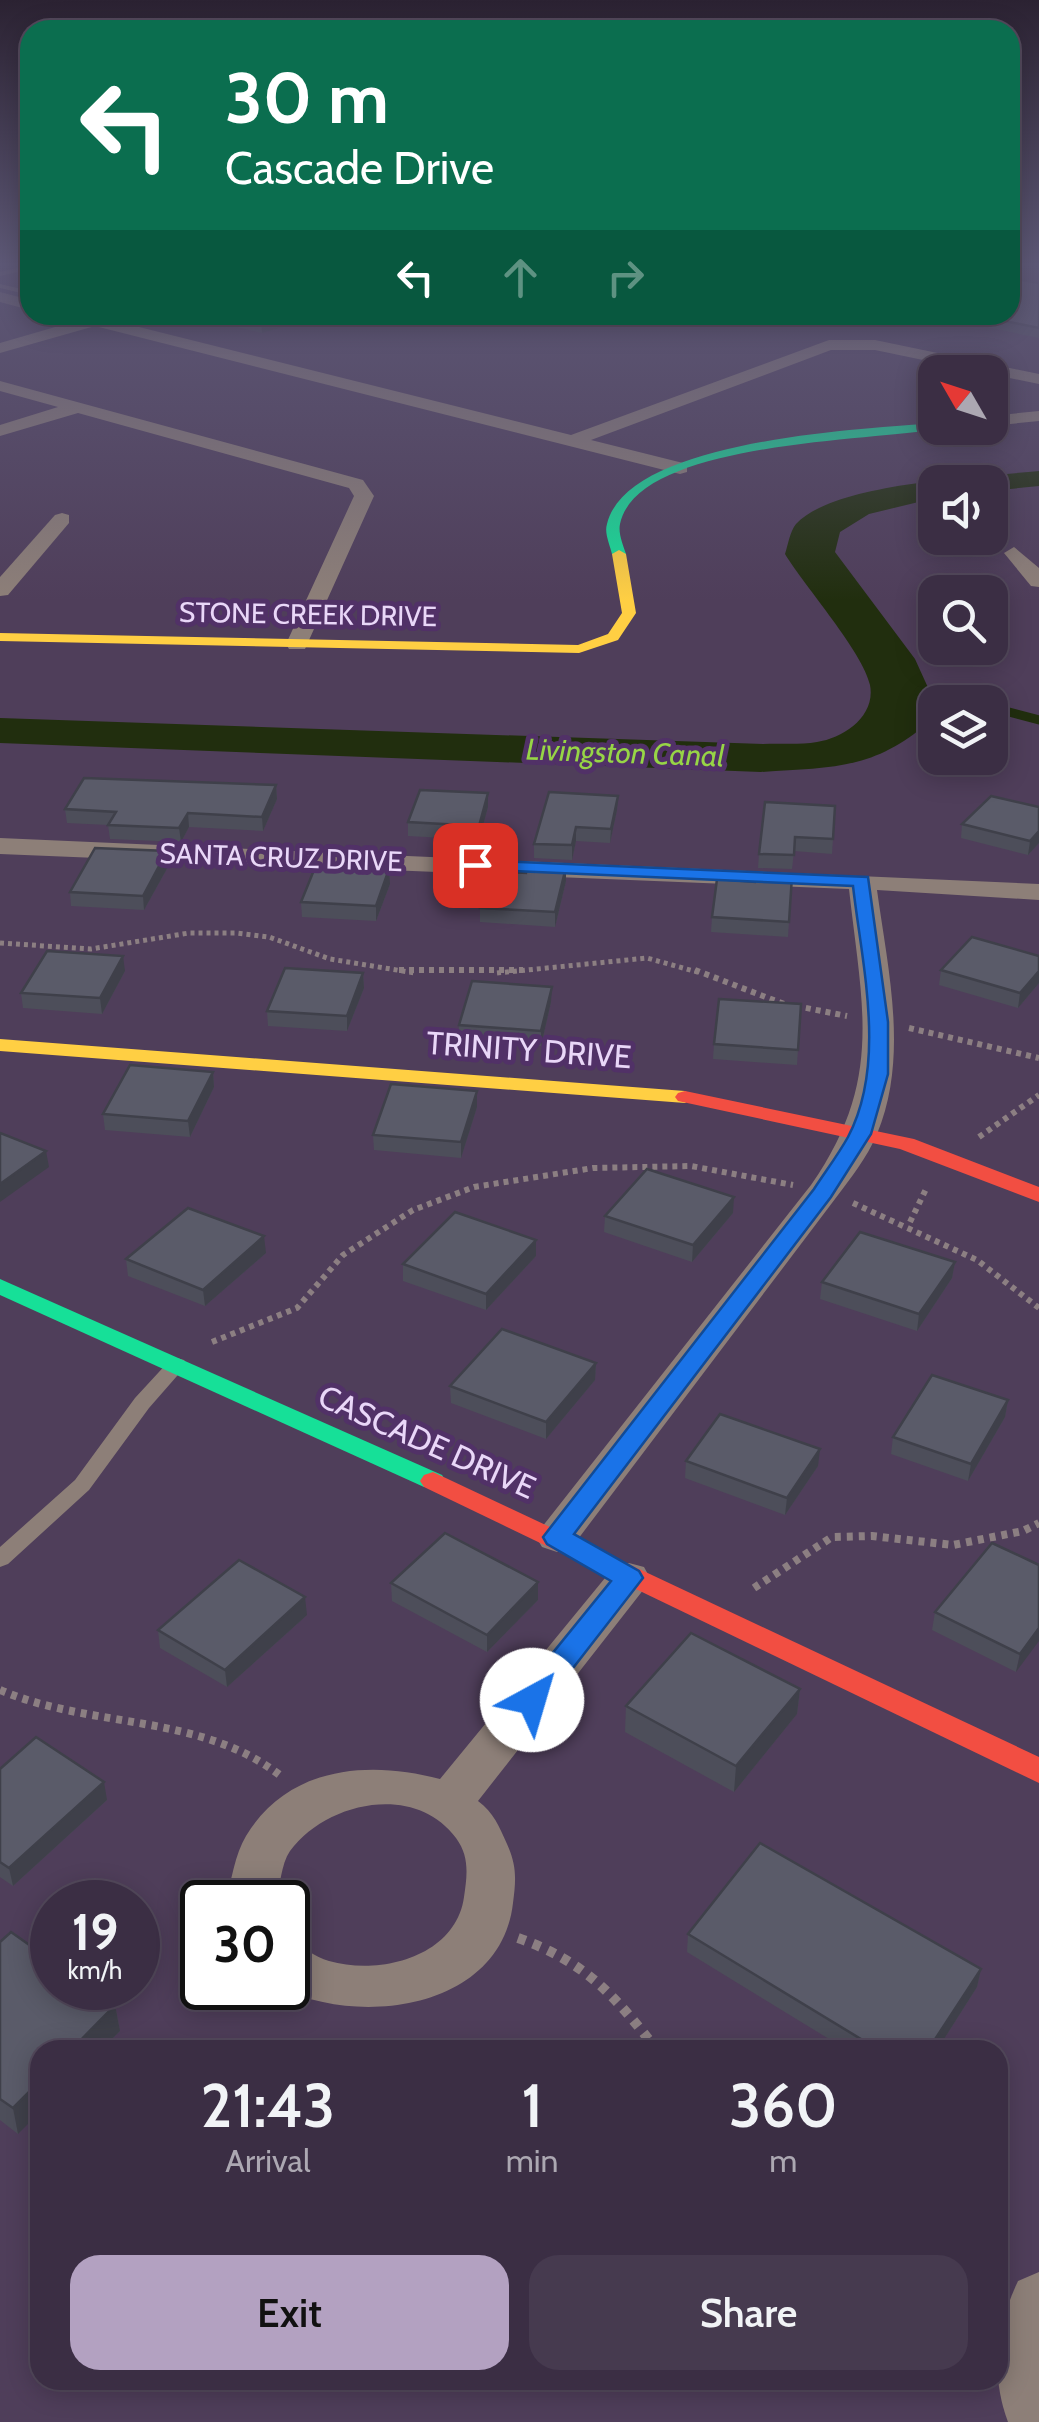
<!DOCTYPE html>
<html lang="en">
<head>
<meta charset="utf-8">
<style>
	:root { --surface:#3b2e44; --page:#463a4f; --text:#f1f3f6; --muted:#aca8b2; --line:#544a5d; --accent:#b3a1c1 }
	body { margin:0; font-family:Cabin,sans-serif; background:var(--page); color:var(--text); height:100vh; display:flex; flex-direction:column; font-size:38px; white-space:nowrap }
	* { box-sizing:border-box; margin:0 }
	p { font-size:32px; color:var(--muted) }
	.icon { flex:none; width:55px; height:55px; fill:none; stroke:currentColor; stroke-width:2; stroke-linecap:round; stroke-linejoin:round }
	.map { position:relative; flex:1; overflow:hidden }
	.side { position:absolute; left:30px; top:2040px; width:978px; height:350px; display:flex; flex-direction:column; background:var(--surface); border-radius:30px; box-shadow:0 5px 25px #0003,0 0 0 2px var(--line) }
	.side>* { flex:none }
	.top-card { position:absolute; left:20px; top:20px; width:1000px; height:305px; border-radius:30px; box-shadow:0 5px 25px #0003,0 0 0 2px var(--line); background:#0b6e4f; color:#fff; overflow:hidden }
	.needle { width:65px; rotate:309deg }
	.tools { position:absolute; left:918px; top:355px; display:grid; gap:20px }
	.tools a { display:grid; place-items:center; width:90px; height:90px; border-radius:20px; background:var(--surface); box-shadow:0 5px 25px #0003,0 0 0 2px var(--line); font-size:50px }
	.speed { position:absolute; left:30px; top:1880px; display:flex; gap:20px; font-size:50px; font-weight:700; text-align:center }
	.speed>* { display:grid; place-content:center; width:130px; height:130px; border-radius:50%; background:var(--surface); box-shadow:0 5px 25px #0003,0 0 0 2px var(--line); line-height:1 }
	.speed small { font-size:25px; font-weight:400 }
	.speed .limit { border:5px solid #111; border-radius:15px; background:#fff; color:#111 }
	.pin { position:absolute; display:grid; place-items:center; width:85px; height:85px; color:#fff; margin:-42px; border-radius:20px; box-shadow:0 5px 15px #0006 }
	.me { position:absolute; width:110px; margin:-55px; rotate:39deg; stroke-linejoin:round; filter:drop-shadow(0 0 8px #0008) }
	.turn { display:flex; align-items:center; gap:35px; height:210px; padding:0 40px; font-size:45px }
	.turn .icon { width:130px; height:130px; stroke-width:2.5 }
	.turn b { display:block; font-size:70px; line-height:85px }
	.lanes { display:flex; align-items:center; height:95px; padding:0 40px; background:#0003; justify-content:center; gap:50px; direction:ltr }
	.lanes .off { opacity:.35 }
	.eta { display:flex; justify-content:space-evenly; align-items:center; height:170px; text-align:center }
	.eta b { font-size:60px; font-weight:600; line-height:70px }
	.primary-button { display:flex; gap:20px; margin-top:auto; padding:20px 40px }
	.primary-button a { flex:1; height:115px; border-radius:30px; background:var(--accent); color:#111; font-size:40px; font-weight:600; line-height:115px; text-align:center }
	.primary-button a+a { background:var(--page); color:var(--text) }
	.map>svg:first-child { display:block }
	.water { fill:#212e0e }
	.lines { fill:none; stroke-linecap:round; stroke-linejoin:round }
	.stream { stroke:#212e0e; stroke-width:9 }
	.path-far3 { stroke:#8c7f82; stroke-width:5; stroke-dasharray:4 4; stroke-linecap:butt }
	.path-far2 { stroke:#8c7f82; stroke-width:6; stroke-dasharray:5 5; stroke-linecap:butt }
	.path-far1 { stroke:#8c7f82; stroke-width:8; stroke-dasharray:6 6; stroke-linecap:butt }
	.path { stroke:#8c7f82; stroke-width:10; stroke-dasharray:8 8; stroke-linecap:butt }
	.lane { fill:#8d7f78; fill-rule:evenodd }
	.street { fill:#8d7f78; fill-rule:evenodd }
	.fast { fill:#16e098; fill-rule:evenodd }
	.slow { fill:#ffcf43; fill-rule:evenodd }
	.jam { fill:#f24e42; fill-rule:evenodd }
	.wall { fill:#4d4e5a }
	.shaded-wall { fill:#3f404a }
	.building { fill:#5a5b69; stroke:#3f404a; stroke-width:2.5 }
	.route { fill:#1a73e8; stroke:#114b97; stroke-width:2.5 }
	.labels { text-anchor:middle; stroke-width:10; stroke-linejoin:round; paint-order:stroke }
	.far-street-label { font-size:28px; fill:#e9d7f8; stroke:#513167 }
	.far-water-label { font-size:30px; font-style:italic; fill:#97d546; stroke:#513167 }
	.street-label { font-size:32px; fill:#e9d7f8; stroke:#513167 }
</style>
</head>
<body>
<div class="map">
<svg width="1039" height="2422" viewBox="0 0 1039 2422">
	<rect width="100%" height="100%" fill="#4f3e5a"/>
	<path class="water" d="M1039,471v15l-49,5v-9h-55v16l-66,16 -29,18 -5,20 80,107 15,33 -6,34c-54,45 -96,41 -163,46l-761,-29v-25l763,26c17,-1 37,1 54,-2 27,-4 59,-26 53,-57 -7,-33 -65,-98 -85,-131 3,-9 5,-23 11,-30 39,-42 186,-47 243,-53z"/>
	<g class="lines">
		<g class="stream">
			<polyline points="919,691 971,702"/>
			<polyline points="990,707 1039,720"/>
		</g>
		<g class="path-far3">
			<polyline points="0,943 91,949 189,933 236,933 269,937 330,959 415,973"/>
			<polyline points="497,973 647,958 701,973"/>
		</g>
		<g class="path-far2">
			<polyline points="399,970 523,970"/>
			<polyline points="695,970 784,1004"/>
			<polyline points="796,1006 847,1016"/>
			<polyline points="909,1028 1039,1058"/>
			<polyline points="979,1137 1039,1095"/>
			<polyline points="853,1203 977,1260 1039,1308"/>
			<polyline points="910,1222 927,1187"/>
			<polyline points="212,1342 297,1308 343,1255 413,1210 474,1187 593,1168 691,1166 793,1185"/>
		</g>
		<g class="path-far1">
			<polyline points="754,1588 832,1537 872,1536 953,1545 1023,1531 1039,1523"/>
			<path d="M0,1690c92,39 200,23 281,86"/>
		</g>
		<path class="path" d="M518,1938c68,24 96,57 139,112"/>
		<g class="lane">
			<polygon points="30,265 30,269 0,276 0,272"/>
			<polygon points="0,284 30,291 30,295 0,288"/>
			<polygon points="177,1358 184,1360 187,1364 184,1368 149,1408 89,1490 8,1564 0,1567 0,1547 75,1480 135,1398 170,1360"/>
		</g>
		<g class="street">
			<polygon points="0,292 30,300 30,310 0,302"/>
			<polygon points="62,315 95,316 571,435 829,340 875,340 1039,374 1039,384 875,350 831,350 591,440 687,464 687,472 680,474 95,326 0,353 0,343 76,321"/>
			<polygon points="0,381 363,480 374,496 305,649 289,649 286,644 354,496 349,488 78,413 0,436 0,425 58,407 0,391"/>
			<polygon points="1039,411 1039,421 990,426 990,416"/>
			<polygon points="62,513 69,515 69,523 8,595 0,596 0,577 55,515"/>
			<polygon points="1014,547 1039,568 1039,587 1031,586 1004,553"/>
			<path d="M0,838l1039,46v16l-162,-10c11,80 32,167 0,244 -10,24 -27,45 -42,65l-263,348 -15,5 -15,-5 -6,-10 6,-10 269,-342c73,-105 51,-178 38,-296l-849,-35z"/>
			<path d="M629,1563l15,4 6,11 -6,11 -166,212c16,12 21,25 29,43 10,22 9,36 6,59 -12,106 -153,124 -231,85h6v-47c14,5 27,16 41,20 52,15 127,-5 135,-64 3,-21 6,-40 -8,-59 -41,-56 -130,-36 -166,13 -9,13 -10,36 -14,51h-50c5,-21 9,-48 20,-66 42,-70 123,-76 194,-57l174,-212z"/>
			<path d="M1039,2272v150h-31c-18,-49 -12,-94 10,-141z"/>
		</g>
		<g class="fast">
			<path d="M935,423l4,6c-67,12 -302,12 -319,95 -2,9 3,21 6,30l-7,4 -7,-4c-2,-9 -8,-21 -5,-30 20,-85 256,-95 328,-101z"/>
			<polygon points="0,1279 442,1475 446,1481 442,1487 424,1487 0,1295"/>
		</g>
		<g class="slow">
			<polygon points="619,550 626,554 636,613 618,640 579,653 0,641 0,633 578,645 608,634 622,613 612,554"/>
			<polygon points="0,1039 685,1091 695,1097 685,1103 0,1051"/>
		</g>
		<g class="jam">
			<polygon points="685,1091 914,1139 1039,1187 1039,1202 900,1149 678,1101 675,1097 678,1093"/>
			<polygon points="433,1472 1039,1757 1039,1783 424,1487 420,1481 424,1475"/>
		</g>
	</g>
	<g class="wall">
		<polygon points="19,262 30,262 30,277 20,275"/>
		<polygon points="1039,283 1039,338 929,315 1010,315"/>
		<polygon points="186,315 321,315 321,316 262,333"/>
		<polygon points="276,785 277,799 263,831 189,827 181,842 110,839 108,825 67,823 65,809"/>
		<polygon points="488,793 488,807 479,840 408,836 408,822"/>
		<polygon points="618,796 617,810 610,843 576,841 572,860 534,858 534,844"/>
		<polygon points="835,806 832,854 794,851 792,869 758,868 759,854"/>
		<polygon points="1039,807 1039,843 1028,855 961,838 962,824"/>
		<polygon points="169,865 144,910 71,906 70,892"/>
		<polygon points="792,876 788,937 711,932 712,917 755,882"/>
		<polygon points="566,881 555,927 480,922 480,908"/>
		<polygon points="390,884 376,921 302,917 301,902"/>
		<polygon points="1039,956 1039,983 1018,1008 939,985 941,970"/>
		<polygon points="125,971 102,1014 23,1008 21,993"/>
		<polygon points="363,973 364,988 347,1031 268,1026 267,1011"/>
		<polygon points="551,1002 541,1046 459,1040 459,1025"/>
		<polygon points="801,1004 797,1065 713,1059 714,1044"/>
		<polygon points="213,1072 214,1087 190,1137 105,1130 103,1114"/>
		<polygon points="477,1091 477,1107 461,1158 374,1150 373,1135"/>
		<polygon points="733,1213 692,1262 604,1232 605,1216"/>
		<polygon points="266,1253 205,1306 128,1276 126,1259"/>
		<polygon points="536,1256 486,1310 403,1281 403,1264"/>
		<polygon points="955,1262 952,1278 917,1331 820,1299 822,1282"/>
		<polygon points="596,1363 595,1380 546,1439 451,1403 450,1386"/>
		<polygon points="1008,1400 1005,1417 968,1481 891,1454 893,1437"/>
		<polygon points="686,1461 818,1466 785,1515 685,1478"/>
		<polygon points="1039,1565 1016,1672 932,1630 935,1612"/>
		<polygon points="391,1583 538,1600 487,1652 392,1601"/>
		<polygon points="307,1615 227,1687 160,1648 158,1630"/>
		<polygon points="800,1689 797,1714 734,1792 625,1732 626,1706"/>
		<polygon points="0,1769 107,1800 13,1886 0,1877"/>
		<polygon points="688,1934 981,1969 977,1987 937,2050 847,2050 687,1952"/>
		<polygon points="0,1942 115,2005 120,2031 101,2050 40,2050 18,2134 0,2120"/>
	</g>
	<g class="shaded-wall">
		<polygon points="277,315 321,315 321,316 262,333 261,320"/>
		<polygon points="276,785 277,799 263,831 262,817"/>
		<polygon points="488,793 488,807 479,840 479,826"/>
		<polygon points="618,796 617,810 610,843 611,829"/>
		<polygon points="188,813 189,827 181,842 179,828"/>
		<polygon points="576,827 576,841 572,860 572,845"/>
		<polygon points="1039,831 1039,843 1028,855 1030,841"/>
		<polygon points="167,851 169,865 144,910 143,896"/>
		<polygon points="566,867 566,881 555,927 555,912"/>
		<polygon points="389,869 390,884 376,921 376,906"/>
		<polygon points="123,956 125,971 102,1014 100,998"/>
		<polygon points="1039,971 1039,983 1018,1008 1020,993"/>
		<polygon points="363,973 364,988 347,1031 347,1016"/>
		<polygon points="552,987 551,1002 541,1046 541,1031"/>
		<polygon points="213,1072 214,1087 190,1137 188,1121"/>
		<polygon points="477,1091 477,1107 461,1158 461,1142"/>
		<polygon points="46,1151 49,1167 0,1202 0,1184"/>
		<polygon points="734,1197 733,1213 692,1262 693,1245"/>
		<polygon points="264,1236 266,1253 205,1306 203,1290"/>
		<polygon points="536,1240 536,1256 486,1310 486,1294"/>
		<polygon points="955,1262 952,1278 917,1331 919,1314"/>
		<polygon points="596,1363 595,1380 546,1439 546,1422"/>
		<polygon points="1008,1400 1005,1417 968,1481 971,1464"/>
		<polygon points="820,1449 818,1466 785,1515 787,1498"/>
		<polygon points="538,1582 538,1600 487,1652 487,1635"/>
		<polygon points="305,1597 307,1615 227,1687 225,1670"/>
		<polygon points="1039,1628 1039,1641 1016,1672 1020,1654"/>
		<polygon points="800,1689 797,1714 734,1792 736,1766"/>
		<polygon points="104,1782 107,1800 13,1886 9,1868"/>
		<polygon points="981,1969 977,1987 937,2050 928,2050"/>
		<polygon points="115,2005 120,2031 101,2050 71,2050"/>
		<polygon points="40,2081 40,2112 18,2134 13,2108"/>
	</g>
	<g class="building">
		<polygon points="1010,278 1039,283 1039,328 976,315 1010,315"/>
		<polygon points="241,315 277,315 261,320"/>
		<polygon points="84,778 276,785 262,817 188,813 179,828 108,825 116,812 65,809"/>
		<polygon points="420,790 488,793 479,826 408,822"/>
		<polygon points="549,792 618,796 611,829 576,827 572,845 534,844"/>
		<polygon points="991,796 1039,807 1039,831 1030,841 962,824"/>
		<polygon points="765,802 835,806 833,839 795,837 794,855 759,854"/>
		<polygon points="95,848 167,851 143,896 70,892"/>
		<polygon points="316,865 389,869 376,906 301,902"/>
		<polygon points="528,865 566,867 555,912 480,908 491,871 526,873"/>
		<polygon points="756,875 792,876 789,922 712,917 717,879 755,882"/>
		<polygon points="972,937 1039,956 1039,971 1020,993 941,970"/>
		<polygon points="47,951 123,956 100,998 21,993"/>
		<polygon points="285,968 363,973 347,1016 267,1011"/>
		<polygon points="472,981 552,987 541,1031 459,1025"/>
		<polygon points="719,999 801,1004 798,1050 714,1044"/>
		<polygon points="130,1065 213,1072 188,1121 103,1114"/>
		<polygon points="391,1084 477,1091 461,1142 373,1135"/>
		<polygon points="0,1133 46,1151 0,1184"/>
		<polygon points="647,1169 734,1197 693,1245 605,1216"/>
		<polygon points="188,1208 264,1236 203,1290 126,1259"/>
		<polygon points="455,1212 536,1240 486,1294 403,1264"/>
		<polygon points="860,1232 955,1262 919,1314 822,1282"/>
		<polygon points="502,1329 596,1363 546,1422 450,1386"/>
		<polygon points="932,1375 1008,1400 971,1464 893,1437"/>
		<polygon points="720,1414 820,1449 787,1498 686,1461"/>
		<polygon points="445,1533 538,1582 487,1635 391,1583"/>
		<polygon points="992,1543 1039,1565 1039,1628 1020,1654 935,1612"/>
		<polygon points="239,1560 305,1597 225,1670 158,1630"/>
		<polygon points="691,1633 800,1689 736,1766 626,1706"/>
		<polygon points="36,1737 104,1782 9,1868 0,1862 0,1769"/>
		<polygon points="760,1843 981,1969 928,2050 879,2050 688,1934"/>
		<polygon points="11,1932 52,1961 52,1988 90,1988 115,2005 71,2050 40,2050 40,2081 13,2108 0,2099 0,1942"/>
	</g>
	<linearGradient id="sky" x2="0" y2="1"><stop stop-color="#2b2232"/><stop offset="0.44" stop-color="#5d5876"/><stop offset="1" stop-color="#5d5876" stop-opacity="0"/></linearGradient>
	<rect width="1039" height="601" fill="url(#sky)"/>
	<path class="route" d="M475,860l393,17 20,145v52l-17,60 -40,63 -257,337 65,37 4,7 -101,130h-21l-4,-8 4,-8 90,-111 -64,-37 -4,-7 271,-348c11,-17 24,-34 34,-52 39,-74 14,-172 5,-251l-384,-17v-8z"/>
	<g class="labels">
		<g class="far-street-label">
			<text transform="translate(308 614) rotate(1)" y="10">STONE CREEK DRIVE</text>
			<text transform="translate(281 857) rotate(2)" y="10">SANTA CRUZ DRIVE</text>
		</g>
		<g class="far-water-label">
			<text transform="translate(625 753) rotate(2)" y="10">Livingston Canal</text>
		</g>
		<g class="street-label">
			<text transform="translate(529 1050) rotate(4)" y="11">TRINITY DRIVE</text>
			<text transform="translate(427 1442) rotate(24)" y="11">CASCADE DRIVE</text>
		</g>
	</g>
</svg>
<div class="tools">
<a><svg class="needle" viewBox="-14 -14 28 28"><path d="M0-13l5 13h-10z" fill="#e53935"/><path d="M0 13l5-13h-10z" fill="#aca8b2"/></svg></a>
<a><svg class="icon" aria-label="sound" viewBox="0 0 24 24"><path d="M4 9h4l5-4v14l-5-4H4zM17 9q2 3 0 6"/></svg></a>
<a><svg class="icon" aria-label="search" viewBox="0 0 24 24"><circle cx="10" cy="10" r="6"/><path d="M15 15l6 6"/></svg></a>
<a><svg class="icon" aria-label="layers" viewBox="0 0 24 24"><path d="M12 4l9 5-9 5-9-5zM3 14l9 5 9-5"/></svg></a>
</div>
<div class="speed"><div>19<small>km/h</small></div><div class="limit">30</div></div>
<div class="pin" style="left:475px;top:865px;background:#d93025"><svg class="icon" aria-label="arrive" viewBox="0 0 24 24"><path d="M6 21V4h12l-3 4 3 4H6"/></svg></div>
<svg class="me" style="left:532px;top:1700px" viewBox="-20 -20 40 40"><circle r="19" fill="#fff"/><path d="M0-13L10 11 0 6-10 11z" fill="#1a73e8"/></svg>
<div class="top-card">
<div class="turn"><svg class="icon" aria-label="left" viewBox="0 0 24 24"><path d="M17 20v-9H6M10 6l-5 5 5 5"/></svg><div><b>30 m</b>Cascade Drive</div></div>
<div class="lanes"><svg class="icon" aria-label="left" viewBox="0 0 24 24"><path d="M17 20v-9H6M10 6l-5 5 5 5"/></svg><svg class="icon off" aria-label="ahead" viewBox="0 0 24 24"><path d="M12 20V5M6 11l6-6 6 6"/></svg><svg class="icon off" aria-label="right" viewBox="0 0 24 24"><path d="M7 20v-9h11M14 6l5 5-5 5"/></svg></div>
</div>
<section class="side">
<div class="eta">
<div><b>21:43</b><p>Arrival</p></div>
<div><b>1</b><p>min</p></div>
<div><b>360</b><p>m</p></div>
</div>
<div class="primary-button"><a>Exit</a><a>Share</a></div>
</section>
</div>
</body>
</html>
